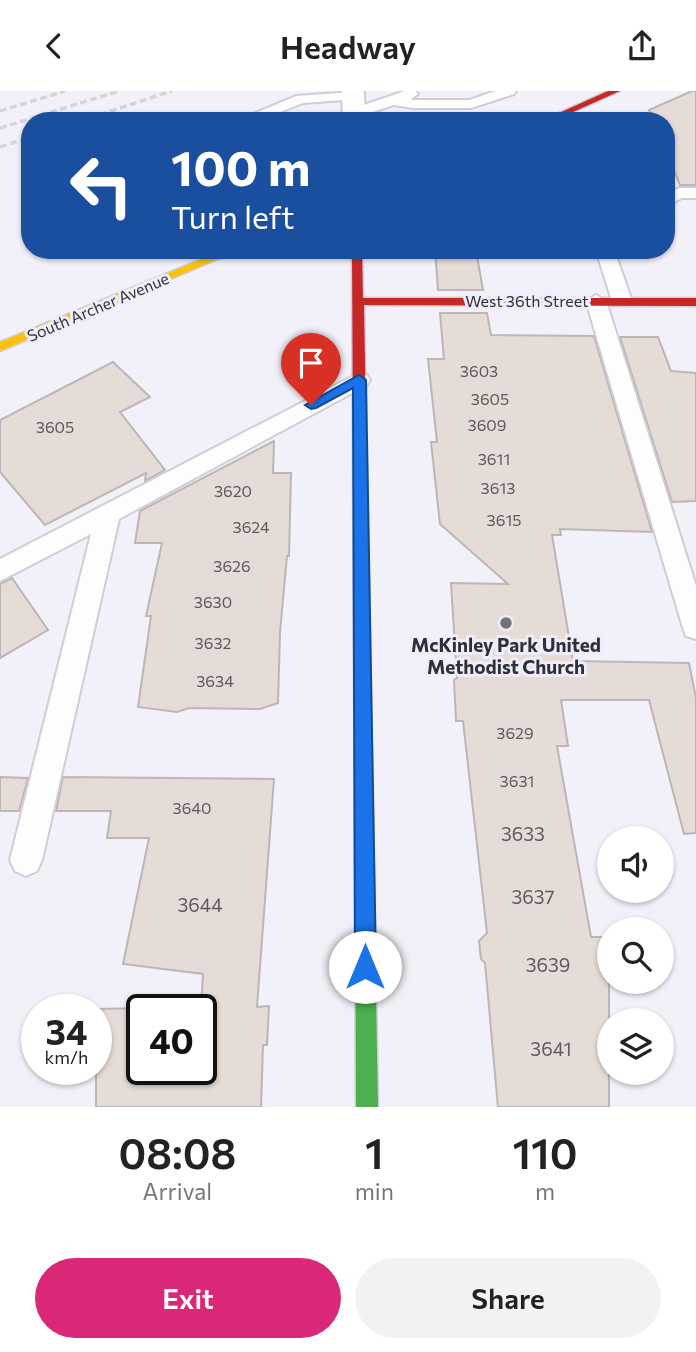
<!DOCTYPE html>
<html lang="en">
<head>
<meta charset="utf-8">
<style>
	:root { --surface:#fff; --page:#f2f2f2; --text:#222; --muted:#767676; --accent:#db2777 }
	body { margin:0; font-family:Commissioner,sans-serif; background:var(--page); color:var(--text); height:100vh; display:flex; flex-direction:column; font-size:26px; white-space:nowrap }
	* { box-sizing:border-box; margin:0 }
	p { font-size:23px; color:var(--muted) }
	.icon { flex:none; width:38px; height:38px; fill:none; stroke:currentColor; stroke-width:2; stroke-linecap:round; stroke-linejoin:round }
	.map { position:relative; height:1016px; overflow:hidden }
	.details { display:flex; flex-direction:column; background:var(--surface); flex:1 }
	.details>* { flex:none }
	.banner { position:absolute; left:21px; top:21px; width:654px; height:147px; border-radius:28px; box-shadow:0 2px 5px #0004; background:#1a4fa0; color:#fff; overflow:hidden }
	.fabs { position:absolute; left:597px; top:735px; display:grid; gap:14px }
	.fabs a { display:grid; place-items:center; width:77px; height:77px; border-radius:50%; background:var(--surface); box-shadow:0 2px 5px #0004; font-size:35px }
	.speed { position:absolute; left:21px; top:903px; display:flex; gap:14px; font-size:35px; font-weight:700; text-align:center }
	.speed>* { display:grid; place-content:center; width:91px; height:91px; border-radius:50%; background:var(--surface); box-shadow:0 2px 5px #0004; line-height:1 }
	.speed small { font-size:18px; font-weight:400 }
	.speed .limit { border:4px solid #111; border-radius:10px; background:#fff; color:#111 }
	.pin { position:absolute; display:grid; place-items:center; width:60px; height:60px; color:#fff; margin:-72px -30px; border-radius:50% 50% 50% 0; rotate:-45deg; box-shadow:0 0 7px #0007 }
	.pin .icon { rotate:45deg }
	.me { position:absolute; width:77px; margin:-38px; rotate:0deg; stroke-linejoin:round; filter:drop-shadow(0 0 5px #0008) }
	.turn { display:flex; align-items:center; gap:24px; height:147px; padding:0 35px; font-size:32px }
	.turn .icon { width:91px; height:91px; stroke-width:2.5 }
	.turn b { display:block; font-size:49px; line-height:60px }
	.eta { display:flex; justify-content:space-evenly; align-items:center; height:119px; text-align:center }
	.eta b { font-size:42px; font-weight:600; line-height:49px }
	.cta { display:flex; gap:14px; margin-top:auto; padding:14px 35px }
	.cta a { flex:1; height:80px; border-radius:42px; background:var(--accent); color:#fff; font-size:28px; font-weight:600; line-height:80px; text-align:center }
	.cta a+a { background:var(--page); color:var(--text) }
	header { display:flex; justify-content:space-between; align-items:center; height:91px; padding:0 35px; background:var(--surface); font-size:32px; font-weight:600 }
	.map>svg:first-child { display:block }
	.building { fill:#e5dcd8; stroke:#bbb6b7; stroke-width:2; fill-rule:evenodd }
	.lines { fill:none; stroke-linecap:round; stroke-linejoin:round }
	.lane-casing { stroke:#cfcdd6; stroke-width:4 }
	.street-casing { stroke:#cfcdd6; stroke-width:4 }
	.fast-casing { stroke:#cfcdd6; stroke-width:3 }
	.slow-casing { stroke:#cfcdd6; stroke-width:3 }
	.jam-casing { stroke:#cfcdd6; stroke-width:3 }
	.lane { fill:#fdfdfe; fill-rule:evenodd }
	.street { fill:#fdfdfe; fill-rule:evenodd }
	.fast { fill:#4caf50; fill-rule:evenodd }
	.slow { fill:#ffc107; fill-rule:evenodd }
	.jam { fill:#c62828; fill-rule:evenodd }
	.rail { stroke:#d5d5d7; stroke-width:3.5; stroke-dasharray:7 3.5; stroke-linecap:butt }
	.route { fill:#1a73e8; stroke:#114b97; stroke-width:2 }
	.poi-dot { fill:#74737b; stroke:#efedfc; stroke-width:2.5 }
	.labels { text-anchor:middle; stroke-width:6; stroke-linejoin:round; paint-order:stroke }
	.far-street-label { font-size:16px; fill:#302f38; stroke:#efedfc }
	.number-label { font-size:16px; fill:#5d5a60 }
	.poi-label { font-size:19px; font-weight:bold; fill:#302f38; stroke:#efedfc }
	.near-number-label { font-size:19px; fill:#5d5a60 }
</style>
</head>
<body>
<header><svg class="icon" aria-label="back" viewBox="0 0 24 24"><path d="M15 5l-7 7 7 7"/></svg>Headway<svg class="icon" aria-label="share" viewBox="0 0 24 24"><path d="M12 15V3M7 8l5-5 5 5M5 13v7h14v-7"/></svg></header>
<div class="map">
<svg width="696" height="1016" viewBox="0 0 696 1016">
	<rect width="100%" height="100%" fill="#f2f0f8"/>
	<g class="building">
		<polygon points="692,0 696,0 696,94 680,94 667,62 667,30 653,30 649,19"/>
		<polygon points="435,159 476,159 483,199 438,199"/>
		<polygon points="440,222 487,222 491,244 594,245 652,441 560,438 561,444 552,444 573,570 689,572 696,607 696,742 684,743 649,609 561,609 568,655 557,655 591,846 609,846 609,1016 498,1016 485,872 481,868 479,850 487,842 463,630 456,630 454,589 457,587 451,492 508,493 440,433 431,351 437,351 428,268 444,268"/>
		<polygon points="620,246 658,246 671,280 696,282 696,410 672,411"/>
		<polygon points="113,271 150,306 120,321 165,379 145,390 146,382 45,434 0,381 0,329"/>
		<polygon points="274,350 273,382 291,382 289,465 287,465 280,541 278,612 260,618 189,617 177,621 138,616 151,525 146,525 162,452 135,452 140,420"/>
		<polygon points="12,487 48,539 0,567 0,493"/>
		<polygon points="0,686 28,687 19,720 0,720"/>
		<path d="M63,686l211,2 -17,228 12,-1 -2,39h-4l-2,62h-165v-98l105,-2 2,-33 -80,-10 26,-126h-42l4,-27h-55zM142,919h59v59h-59z"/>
	</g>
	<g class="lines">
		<g class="lane-casing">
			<g id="lane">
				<polygon points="405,0 416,0 418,3 411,8 413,9 470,9 495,0 516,0 514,3 471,17 413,17 394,14 354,27 346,22 349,19"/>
				<polygon points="353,1 358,2 360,5 358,8 303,12 258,30 237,30 296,5"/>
				<polygon points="679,97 696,97 696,107 682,107 667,114 667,102"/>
				<polygon points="596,159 614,159 632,210 629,214 615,214 612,210"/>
				<polygon points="596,204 606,210 696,495 696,548 686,545 683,537 586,210"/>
				<polygon points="359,282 367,284 370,289 367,294 119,428 42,769 37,780 26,785 15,780 10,769 91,443 0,490 0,468"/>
			</g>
		</g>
		<g class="street-casing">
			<polygon id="street" points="342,0 364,0 365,30 343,30"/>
		</g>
		<g class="fast-casing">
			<polygon id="fast" points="364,728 371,731 373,737 378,1016 356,1016 355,737 357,731"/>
		</g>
		<g class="slow-casing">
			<polygon id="slow" points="224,159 239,159 0,260 0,251"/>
		</g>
		<g class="jam-casing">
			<g id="jam">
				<polygon points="608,0 620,0 553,30 541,30"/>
				<polygon points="352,159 362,159 363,207 696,207 696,215 364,214 373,737 371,743 364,746 357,743 355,737"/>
			</g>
		</g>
		<use href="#lane" class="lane"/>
		<use href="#street" class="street"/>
		<use href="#fast" class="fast"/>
		<use href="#slow" class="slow"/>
		<use href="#jam" class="jam"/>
		<g class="rail">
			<polyline points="0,20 65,0"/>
			<polyline points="80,30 172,0"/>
			<polyline points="0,37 119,0"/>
			<polyline points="0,56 30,46"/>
		</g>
	</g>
	<polygon class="route" points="359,284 366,289 376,876 373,883 365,887 358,883 355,876 353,297 316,317 311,318 305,314"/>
	<circle class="poi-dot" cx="506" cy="532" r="7"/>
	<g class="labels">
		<g class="far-street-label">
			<text x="527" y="216">West 36th Street</text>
			<text transform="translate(98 216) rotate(-23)" y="6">South Archer Avenue</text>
		</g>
		<g class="number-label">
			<text x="479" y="286">3603</text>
			<text x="490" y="314">3605</text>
			<text x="487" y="340">3609</text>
			<text x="55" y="342">3605</text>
			<text x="494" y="374">3611</text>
			<text x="498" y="403">3613</text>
			<text x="233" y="406">3620</text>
			<text x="504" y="435">3615</text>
			<text x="251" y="442">3624</text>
			<text x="232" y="481">3626</text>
			<text x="213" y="517">3630</text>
			<text x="213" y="558">3632</text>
			<text x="215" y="596">3634</text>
			<text x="515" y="648">3629</text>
			<text x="517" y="696">3631</text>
			<text x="192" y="723">3640</text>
		</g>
		<g class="poi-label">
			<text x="506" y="561">McKinley Park United<tspan x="506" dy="22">Methodist Church</tspan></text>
		</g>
		<g class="near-number-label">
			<text x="523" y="750">3633</text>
			<text x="533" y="813">3637</text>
			<text x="200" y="821">3644</text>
			<text x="548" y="881">3639</text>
			<text x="551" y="965">3641</text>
		</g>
	</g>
</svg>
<div class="fabs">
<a><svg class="icon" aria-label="sound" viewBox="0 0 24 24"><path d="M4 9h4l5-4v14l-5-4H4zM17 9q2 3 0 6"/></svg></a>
<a><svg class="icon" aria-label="search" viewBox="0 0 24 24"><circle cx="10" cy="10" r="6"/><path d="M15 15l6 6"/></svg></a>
<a><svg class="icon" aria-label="layers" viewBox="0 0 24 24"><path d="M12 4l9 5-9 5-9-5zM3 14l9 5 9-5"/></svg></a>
</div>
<div class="speed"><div>34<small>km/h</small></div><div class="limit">40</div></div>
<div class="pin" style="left:311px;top:314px;background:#d93025"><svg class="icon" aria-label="arrive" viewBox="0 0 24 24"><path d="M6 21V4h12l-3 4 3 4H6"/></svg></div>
<svg class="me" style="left:365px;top:876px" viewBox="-20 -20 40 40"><circle r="19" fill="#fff"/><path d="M0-13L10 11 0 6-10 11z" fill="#1a73e8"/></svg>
<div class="banner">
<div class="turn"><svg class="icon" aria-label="left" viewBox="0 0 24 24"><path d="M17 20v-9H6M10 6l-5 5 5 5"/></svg><div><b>100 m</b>Turn left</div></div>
</div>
</div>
<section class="details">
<div class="eta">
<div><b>08:08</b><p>Arrival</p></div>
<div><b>1</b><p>min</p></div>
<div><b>110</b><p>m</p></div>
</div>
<div class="cta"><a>Exit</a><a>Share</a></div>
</section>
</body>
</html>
